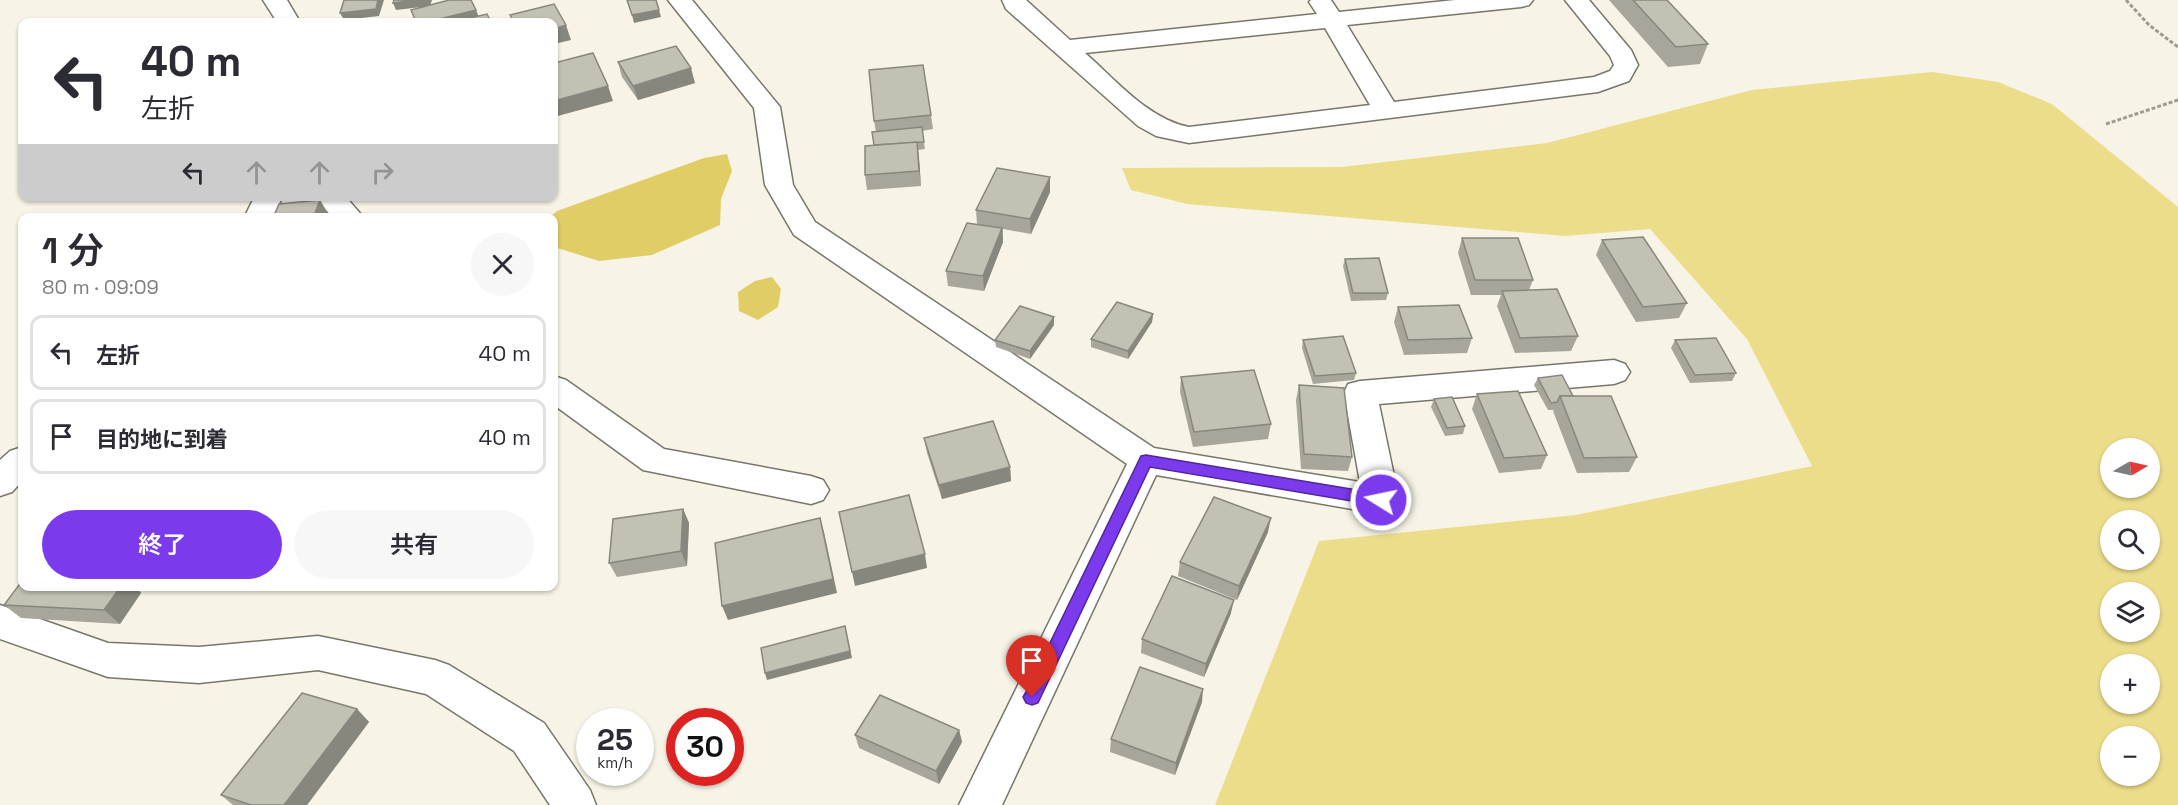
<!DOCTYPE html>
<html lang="ja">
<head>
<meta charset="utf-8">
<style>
	:root { --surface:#fff; --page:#f7f7f7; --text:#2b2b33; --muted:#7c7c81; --line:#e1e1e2; --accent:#7c3aed }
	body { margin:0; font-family:"Space Grotesk","Noto Sans JP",sans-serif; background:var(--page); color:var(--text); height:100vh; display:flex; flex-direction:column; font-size:22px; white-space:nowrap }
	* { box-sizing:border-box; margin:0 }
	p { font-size:20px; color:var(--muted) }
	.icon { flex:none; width:33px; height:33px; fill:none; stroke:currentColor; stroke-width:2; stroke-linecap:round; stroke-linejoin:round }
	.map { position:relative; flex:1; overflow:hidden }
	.side { position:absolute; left:18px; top:213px; width:540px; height:378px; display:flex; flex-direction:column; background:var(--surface); border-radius:12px; box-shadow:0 2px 4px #0004 }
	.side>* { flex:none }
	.banner { position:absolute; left:18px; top:18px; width:540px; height:183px; border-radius:12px; box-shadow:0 2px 4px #0004; background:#fff; color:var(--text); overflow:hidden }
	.needle { width:39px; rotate:81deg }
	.tools { position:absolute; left:2100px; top:438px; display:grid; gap:12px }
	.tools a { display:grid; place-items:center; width:60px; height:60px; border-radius:50%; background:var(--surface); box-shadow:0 2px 4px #0004; font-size:30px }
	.speed { position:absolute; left:576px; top:708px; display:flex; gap:12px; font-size:30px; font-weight:700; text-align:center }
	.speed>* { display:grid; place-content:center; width:78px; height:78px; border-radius:50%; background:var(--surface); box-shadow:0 2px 4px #0004; line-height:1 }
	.speed small { font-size:15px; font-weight:400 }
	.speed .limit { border:9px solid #d22; background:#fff; color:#111 }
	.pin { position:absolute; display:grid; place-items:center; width:51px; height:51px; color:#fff; margin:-62px -26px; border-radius:50% 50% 50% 0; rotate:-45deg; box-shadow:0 0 6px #0007 }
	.pin .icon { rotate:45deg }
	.me { position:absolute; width:66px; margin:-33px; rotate:280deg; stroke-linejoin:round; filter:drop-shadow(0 0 4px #0008) }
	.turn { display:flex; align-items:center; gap:21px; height:126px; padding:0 24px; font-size:27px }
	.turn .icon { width:78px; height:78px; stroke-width:2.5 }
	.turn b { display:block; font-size:42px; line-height:51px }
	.lanes { display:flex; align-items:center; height:57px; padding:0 24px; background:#0003; justify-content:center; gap:30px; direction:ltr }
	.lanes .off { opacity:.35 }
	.round { display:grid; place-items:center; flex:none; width:63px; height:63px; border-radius:32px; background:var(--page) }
	.overview { display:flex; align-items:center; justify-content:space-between; height:102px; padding:0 24px }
	h1 { font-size:36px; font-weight:600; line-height:45px }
	.button { display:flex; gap:12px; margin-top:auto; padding:12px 24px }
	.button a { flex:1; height:69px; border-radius:36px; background:var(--accent); color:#fff; font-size:24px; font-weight:600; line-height:69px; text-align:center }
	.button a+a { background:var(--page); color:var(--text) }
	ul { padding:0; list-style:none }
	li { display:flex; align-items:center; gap:18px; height:75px; margin:0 12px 9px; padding:0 12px; border:3px solid var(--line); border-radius:12px }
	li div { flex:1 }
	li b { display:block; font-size:22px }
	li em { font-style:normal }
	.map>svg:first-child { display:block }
	.green { fill:#ecdd8b; fill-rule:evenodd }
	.water { fill:#e1cd66 }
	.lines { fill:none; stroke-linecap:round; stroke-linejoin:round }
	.minor-casing { stroke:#78766a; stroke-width:3 }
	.path { stroke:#9e9c92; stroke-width:3; stroke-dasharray:4 2; stroke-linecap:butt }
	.minor { fill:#fff; fill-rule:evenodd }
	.wall { fill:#a8a69b }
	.shaded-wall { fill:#88877e }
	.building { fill:#c3c1b4; stroke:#88877e; stroke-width:1.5 }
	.route { fill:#7c3aed; stroke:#51269a; stroke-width:1.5 }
</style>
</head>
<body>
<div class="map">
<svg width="2178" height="805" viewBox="0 0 2178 805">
	<rect width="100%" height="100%" fill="#f7f4e7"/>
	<path class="green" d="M1932,72l66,10 54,22 126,103v598h-963l104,-264 257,-26 236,-49 -65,-127 -97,-110 -85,7 -378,-32 -56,-14 -9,-22 220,-1 205,-24 205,-53zM2150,448v40h-40v-40zM2150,520v40h-40v-40zM2110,592h40v40h-40zM2110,664h40v40h-40zM2150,736v40h-40v-40z"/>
	<g class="water">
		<polygon points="727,154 732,171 721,199 720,225 652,255 599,261 554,247 554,218 550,217 557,211 704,158"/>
		<polygon points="772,277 781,289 778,307 758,320 739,311 738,292 755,281"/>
	</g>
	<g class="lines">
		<g class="minor-casing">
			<g id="minor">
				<polygon points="263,0 287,0 300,22 277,22"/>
				<polygon points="668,0 692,0 780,107 793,185 815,222 1154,448 1360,482 1344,393 1348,384 1360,381 1614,360 1625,364 1630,372 1625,380 1614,384 1379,404 1399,500 1394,510 1381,514 1156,475 1002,805 959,805 1127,464 794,235 765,185 754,108"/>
				<path d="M1002,0h24l44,40 247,-26 -8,-12 2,-2h20l8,12 116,-12h78l-4,5 -8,2 -174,18 47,77 200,-25 16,-6 4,-6 -4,-9 -45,-56h24l42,50 7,15 -9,16 -31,11 -409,51 -33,-7 -18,-10 -132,-117zM1325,28l45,77 -181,22c-41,-8 -73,-47 -104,-74z"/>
				<polygon points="255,196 283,196 272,218 244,218"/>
				<polygon points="314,196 345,196 364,218 333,218"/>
				<polygon points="554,376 566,380 664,449 811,476 823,480 829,490 823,500 811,504 643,470 554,405"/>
				<polygon points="22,447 22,481 12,492 0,496 0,460 10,451"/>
				<polygon points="0,605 108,643 199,647 318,636 435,660 449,665 544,723 590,790 596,805 550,805 514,751 426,694 318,670 199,683 108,677 0,639"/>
			</g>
		</g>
		<g class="path">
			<polyline points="2126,0 2149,25 2178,47"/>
			<polyline points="2106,124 2178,100"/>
		</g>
		<use href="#minor" class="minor"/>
	</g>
	<g class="wall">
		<polygon points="1609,0 1667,0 1708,44 1700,64 1668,67"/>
		<polygon points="618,62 695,83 638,100 622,77"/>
		<polygon points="931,115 933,129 922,131 925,149 918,150 921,186 867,190 865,175 874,145 876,132 874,121"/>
		<polygon points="1050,177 1050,192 1031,234 1003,229 1003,242 984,291 948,286 946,271 977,224 976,210"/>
		<polygon points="1462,238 1533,280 1529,290 1578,336 1571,351 1515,353 1497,306 1501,295 1471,295 1458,253"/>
		<polygon points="1602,240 1687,303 1679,318 1636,322 1596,255"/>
		<polygon points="1345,259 1388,293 1386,300 1351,301 1343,266"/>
		<polygon points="1398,307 1472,338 1467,353 1404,355 1394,322"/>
		<polygon points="1153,314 1152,322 1128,359 1091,347 1091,339"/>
		<polygon points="1054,317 1054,325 1030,359 996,347 995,340"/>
		<polygon points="1303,340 1356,373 1354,380 1313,384 1302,348"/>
		<polygon points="1675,340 1736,373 1732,381 1690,383 1671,348"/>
		<polygon points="1181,377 1271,424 1268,439 1193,447 1180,392"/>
		<polygon points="1538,378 1573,396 1637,457 1629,472 1577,473 1553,411 1554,410 1548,410 1534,385"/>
		<polygon points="1299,385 1352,457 1348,471 1301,469 1296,400"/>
		<polygon points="1477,394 1547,455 1541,469 1499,473 1472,409"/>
		<polygon points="1434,399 1465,426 1463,434 1445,436 1431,407"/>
		<polygon points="924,438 1010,467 1011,481 942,499 927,453"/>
		<polygon points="683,509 689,523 687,566 617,577 609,563"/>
		<polygon points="1268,532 1237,600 1178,576 1180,562"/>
		<polygon points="22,586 135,586 141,593 120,624 21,618 4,605"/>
		<polygon points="1231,613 1204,677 1141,653 1142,639"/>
		<polygon points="1202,702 1175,775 1110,752 1111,739"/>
		<polygon points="357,709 369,722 307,805 233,805 221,795"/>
		<polygon points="959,730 962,742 939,784 859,748 855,735"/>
	</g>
	<g class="shaded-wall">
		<polygon points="378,0 384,0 379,16 344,20 340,13"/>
		<polygon points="416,0 432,0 430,6 396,10 393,3"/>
		<polygon points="476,10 479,17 459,22 427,22"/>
		<polygon points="659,10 661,17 634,23 632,15"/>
		<polygon points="566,25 571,40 554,44 554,29"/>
		<polygon points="691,68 695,83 638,100 633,86"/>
		<polygon points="608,86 613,101 554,117 554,101"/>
		<polygon points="917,142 919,157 921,186 919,171"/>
		<polygon points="1050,177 1050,192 1031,234 1030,219"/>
		<polygon points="320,200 329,215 328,218 313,218"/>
		<polygon points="1002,228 1003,242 984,291 983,276"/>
		<polygon points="1153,314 1152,322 1128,359 1128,351"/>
		<polygon points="1054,317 1054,325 1030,359 1030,351"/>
		<polygon points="1010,467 1011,481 942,499 939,485"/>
		<polygon points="683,509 689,523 687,566 681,551"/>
		<polygon points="820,518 824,532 837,593 728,620 722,606"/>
		<polygon points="1271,518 1268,532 1237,600 1239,586"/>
		<polygon points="925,554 927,568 855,586 852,572"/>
		<polygon points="121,586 135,586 141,593 120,624 104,610"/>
		<polygon points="1234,600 1231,613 1204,677 1206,664"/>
		<polygon points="845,626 852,658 767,680 765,673"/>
		<polygon points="1203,689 1202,702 1175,775 1176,763"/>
		<polygon points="357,709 369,722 307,805 284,805"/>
		<polygon points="959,730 962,742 939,784 936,771"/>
	</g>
	<g class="building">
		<polygon points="344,0 378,0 376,9 340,13"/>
		<polygon points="394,0 416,0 393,3"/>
		<polygon points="449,0 471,0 476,10 427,22 416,22 411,10"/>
		<polygon points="627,0 656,0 659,10 632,15"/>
		<polygon points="1633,0 1667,0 1708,44 1676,47"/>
		<polygon points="554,4 566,25 554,29 554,22 514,22 510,15"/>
		<polygon points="487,14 491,22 452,22"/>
		<polygon points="676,46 691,68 633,86 618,62"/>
		<polygon points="593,53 608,86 554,101 554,63"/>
		<polygon points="923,65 931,115 874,121 869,70"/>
		<polygon points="922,127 924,142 874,145 872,132"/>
		<polygon points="917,142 919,171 865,175 865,146"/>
		<polygon points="997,168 1050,177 1030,219 976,210"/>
		<polygon points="320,200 313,218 273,218 279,204"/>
		<polygon points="967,223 1002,228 983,276 946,271"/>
		<polygon points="1643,237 1687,303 1643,307 1602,240"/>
		<polygon points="1462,238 1518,238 1533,280 1475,280"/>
		<polygon points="1379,258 1388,293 1353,293 1345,259"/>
		<polygon points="1557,289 1578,336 1520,338 1502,291"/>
		<polygon points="1117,302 1153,314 1128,351 1091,339"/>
		<polygon points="1459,305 1472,338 1408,340 1398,307"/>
		<polygon points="1020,306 1054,317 1030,351 995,340"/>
		<polygon points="1343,336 1356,373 1315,376 1303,340"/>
		<polygon points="1716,338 1736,373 1695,375 1675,340"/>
		<polygon points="1254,370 1271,424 1194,432 1181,377"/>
		<polygon points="1562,375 1573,396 1560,396 1557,402 1551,403 1538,378"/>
		<polygon points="1299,385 1344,388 1352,457 1304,454"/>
		<polygon points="1518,391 1547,455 1504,458 1477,394"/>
		<polygon points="1560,396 1611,396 1637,457 1584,458"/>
		<polygon points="1452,397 1465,426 1447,428 1434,399"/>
		<polygon points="993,421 1010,467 939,485 924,438"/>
		<polygon points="909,495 925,554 852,572 839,512"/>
		<polygon points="1214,497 1271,518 1239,586 1180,562"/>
		<polygon points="683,509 681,551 609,563 613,519"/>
		<polygon points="820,518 833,579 722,606 715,543"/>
		<polygon points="1172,576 1234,600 1206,664 1142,639"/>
		<polygon points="22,581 22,586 121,586 104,610 4,605"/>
		<polygon points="845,626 850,651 765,673 761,648"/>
		<polygon points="1140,667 1203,689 1176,763 1111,739"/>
		<polygon points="302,693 357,709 284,805 251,805 221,795"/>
		<polygon points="880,695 959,730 936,771 855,735"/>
	</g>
	<polygon class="route" points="1146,455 1381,494 1386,496 1388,500 1386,504 1381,506 1150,467 1038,703 1032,705 1026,703 1023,697 1026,692 1139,460 1141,456"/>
</svg>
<div class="tools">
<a><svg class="needle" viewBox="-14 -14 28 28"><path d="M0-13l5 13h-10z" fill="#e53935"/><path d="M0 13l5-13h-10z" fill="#7c7c81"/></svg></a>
<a><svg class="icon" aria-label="search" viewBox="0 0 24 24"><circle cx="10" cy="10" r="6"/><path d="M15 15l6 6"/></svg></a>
<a><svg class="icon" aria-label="layers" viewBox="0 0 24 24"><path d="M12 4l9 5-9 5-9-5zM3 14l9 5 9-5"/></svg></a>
<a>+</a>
<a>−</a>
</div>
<div class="speed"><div>25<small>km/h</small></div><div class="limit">30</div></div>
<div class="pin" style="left:1032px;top:697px;background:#d93025"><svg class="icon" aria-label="arrive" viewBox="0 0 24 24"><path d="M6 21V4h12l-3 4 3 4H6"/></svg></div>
<svg class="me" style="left:1381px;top:500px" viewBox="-20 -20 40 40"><circle r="17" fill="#7c3aed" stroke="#fff" stroke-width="3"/><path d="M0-11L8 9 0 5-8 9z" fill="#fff"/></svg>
<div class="banner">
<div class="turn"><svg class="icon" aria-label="left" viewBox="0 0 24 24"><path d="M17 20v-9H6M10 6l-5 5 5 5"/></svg><div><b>40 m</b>左折</div></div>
<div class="lanes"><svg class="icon" aria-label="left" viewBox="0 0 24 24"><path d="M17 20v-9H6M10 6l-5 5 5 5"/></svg><svg class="icon off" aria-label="ahead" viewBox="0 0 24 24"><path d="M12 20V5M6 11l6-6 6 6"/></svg><svg class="icon off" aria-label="ahead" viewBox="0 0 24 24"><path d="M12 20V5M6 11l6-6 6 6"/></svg><svg class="icon off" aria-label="right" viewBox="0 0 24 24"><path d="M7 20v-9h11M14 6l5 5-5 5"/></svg></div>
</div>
<section class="side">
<div class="overview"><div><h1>1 分</h1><p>80 m · 09:09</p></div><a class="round"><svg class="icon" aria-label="close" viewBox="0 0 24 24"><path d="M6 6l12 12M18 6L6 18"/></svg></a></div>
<ul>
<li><svg class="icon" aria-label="left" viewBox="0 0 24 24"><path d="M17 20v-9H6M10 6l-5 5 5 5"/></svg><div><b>左折</b></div><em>40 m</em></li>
<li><svg class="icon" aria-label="arrive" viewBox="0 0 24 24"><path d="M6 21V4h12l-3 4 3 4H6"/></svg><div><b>目的地に到着</b></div><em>40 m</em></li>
</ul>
<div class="button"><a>終了</a><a>共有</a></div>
</section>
</div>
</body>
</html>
